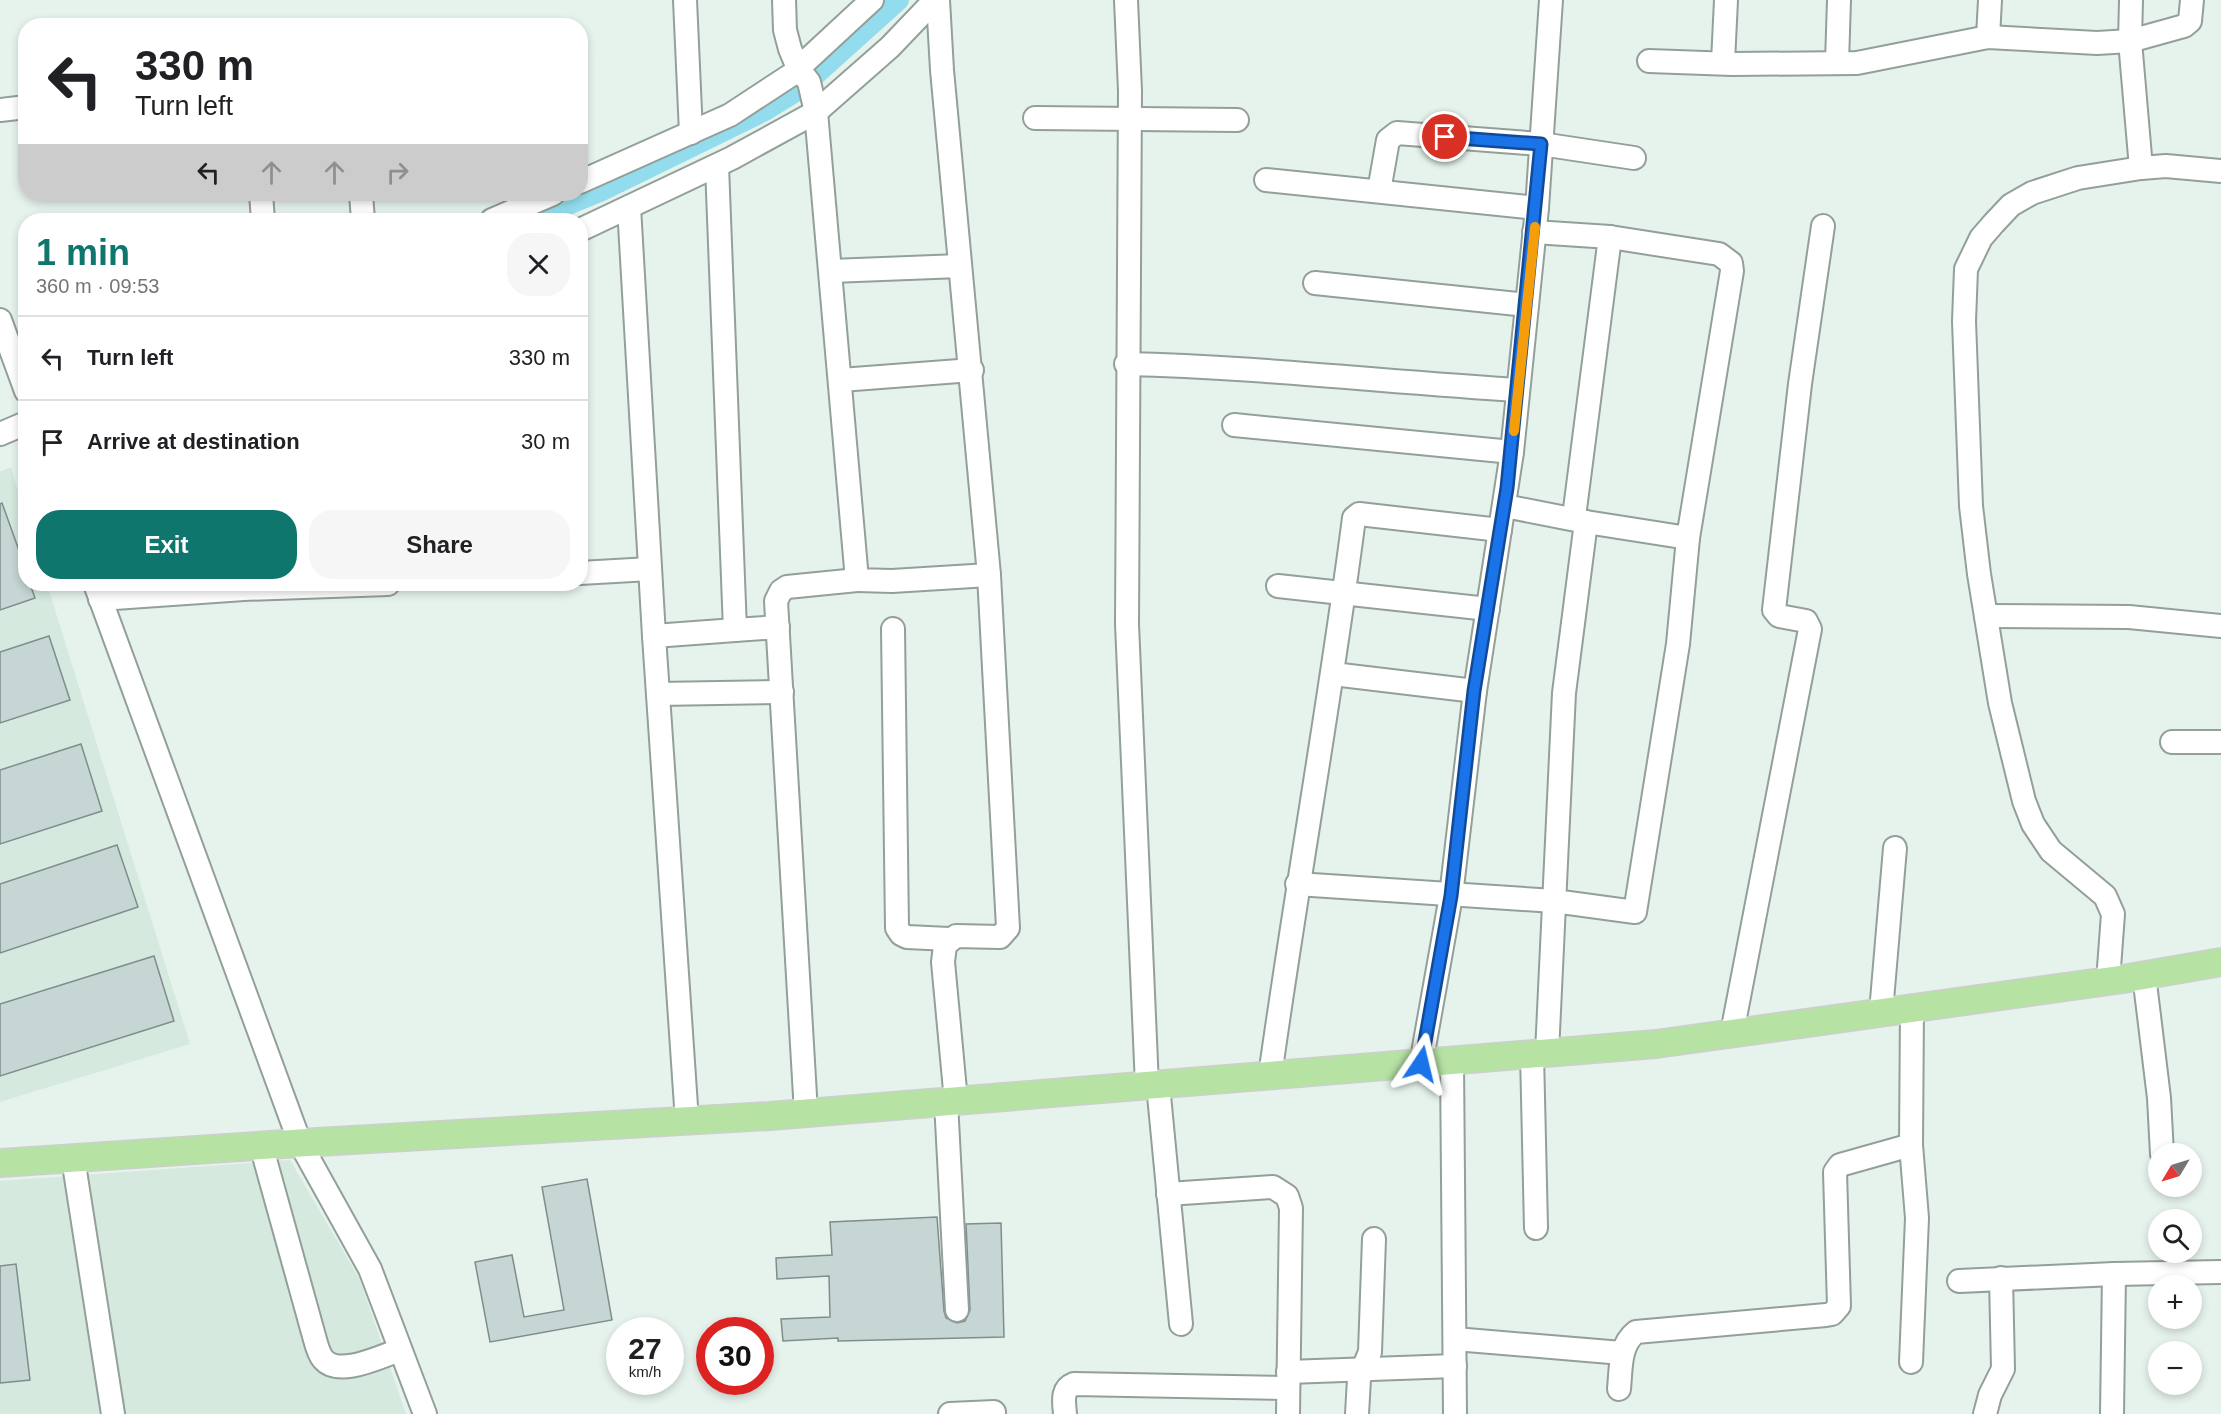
<!DOCTYPE html>
<html lang="en">
<head>
<meta charset="utf-8">
<style>
	:root { --surface:#fff; --page:#f6f6f6; --text:#202124; --muted:#757577; --line:#e0e0e0; --accent:#0f766e }
	body { margin:0; font-family:Helvetica,sans-serif; background:var(--page); color:var(--text); height:100vh; display:flex; flex-direction:column; font-size:22px; white-space:nowrap }
	* { box-sizing:border-box; margin:0 }
	p { font-size:20px; color:var(--muted) }
	.icon { flex:none; width:33px; height:33px; fill:none; stroke:currentColor; stroke-width:2; stroke-linecap:round; stroke-linejoin:round }
	.map { position:relative; flex:1; overflow:hidden }
	.panel { position:absolute; left:18px; top:213px; width:570px; height:378px; display:flex; flex-direction:column; background:var(--surface); border-radius:24px; box-shadow:0 3px 9px #0003 }
	.panel>* { flex:none }
	.top-card { position:absolute; left:18px; top:18px; width:570px; height:183px; border-radius:24px; box-shadow:0 3px 9px #0003; background:#fff; color:var(--text); overflow:hidden }
	.needle { width:39px; rotate:232deg }
	.tools { position:absolute; left:2148px; top:1143px; display:grid; gap:12px }
	.tools a { display:grid; place-items:center; width:54px; height:54px; border-radius:50%; background:var(--surface); box-shadow:0 3px 9px #0003; font-size:30px }
	.speed { position:absolute; left:606px; top:1317px; display:flex; gap:12px; font-size:30px; font-weight:700; text-align:center }
	.speed>* { display:grid; place-content:center; width:78px; height:78px; border-radius:50%; background:var(--surface); box-shadow:0 3px 9px #0003; line-height:1 }
	.speed small { font-size:15px; font-weight:400 }
	.speed .limit { border:9px solid #d22; background:#fff; color:#111 }
	.pin { position:absolute; display:grid; place-items:center; width:51px; height:51px; color:#fff; margin:-26px; border:3px solid #fff; border-radius:50%; box-shadow:0 2px 6px #0007 }
	.me { position:absolute; width:66px; margin:-33px; rotate:10deg; stroke-linejoin:round; filter:drop-shadow(0 0 4px #0008) }
	.turn { display:flex; align-items:center; gap:21px; height:126px; padding:0 18px; font-size:27px }
	.turn .icon { width:78px; height:78px; stroke-width:2.5 }
	.turn b { display:block; font-size:42px; line-height:51px }
	.lanes { display:flex; align-items:center; height:57px; padding:0 18px; background:#0003; justify-content:center; gap:30px; direction:ltr }
	.lanes .off { opacity:.35 }
	.round { display:grid; place-items:center; flex:none; width:63px; height:63px; border-radius:24px; background:var(--page) }
	.summary { display:flex; align-items:center; justify-content:space-between; height:102px; padding:0 18px }
	h1 { font-size:36px; font-weight:700; line-height:45px; color:var(--accent) }
	.primary-button { display:flex; gap:12px; margin-top:auto; padding:12px 18px }
	.primary-button a { flex:1; height:69px; border-radius:24px; background:var(--accent); color:#fff; font-size:24px; font-weight:700; line-height:69px; text-align:center }
	.primary-button a+a { background:var(--page); color:var(--text) }
	ul { padding:0; list-style:none }
	li { display:flex; align-items:center; gap:18px; height:84px; padding:0 18px; border-top:2px solid var(--line) }
	li div { flex:1 }
	li b { display:block; font-size:22px }
	li em { font-style:normal }
	.map>svg:first-child { display:block }
	.built { fill:#d5e9de }
	.lines { fill:none; stroke-linecap:round; stroke-linejoin:round }
	.canal { stroke:#92dced; stroke-width:20 }
	.building { fill:#c6d6d4; stroke:#7f8d8c; stroke-width:1.5 }
	.minor-casing { stroke:#939f99; stroke-width:26 }
	.major-casing { stroke:#cdcfce; stroke-width:30 }
	.minor { stroke:#fff; stroke-width:22 }
	.major { stroke:#b6e2a4; stroke-width:27 }
	.route-casing { stroke:#114b97; stroke-width:15 }
	.route { stroke:#1a73e8; stroke-width:10 }
	.slow { stroke:#f59e0b; stroke-width:10 }
</style>
</head>
<body>
<div class="map">
<svg width="2221" height="1414" viewBox="0 0 2221 1414">
	<rect width="100%" height="100%" fill="#e6f3ec"/>
	<g class="built">
		<polygon points="11,467 25,516 26,584 47,584 190,1044 0,1102 0,472"/>
		<polygon points="290,1160 360,1280 406,1414 0,1414 0,1181"/>
	</g>
	<g class="lines">
		<polyline class="canal" points="532,220 602,191 765,111 799,90 899,0"/>
	</g>
	<g class="building">
		<polygon points="2,503 26,570 26,584 30,584 35,598 0,610 0,504"/>
		<polygon points="49,636 70,700 0,723 0,652"/>
		<polygon points="81,744 102,811 0,844 0,770"/>
		<polygon points="117,845 138,907 0,953 0,884"/>
		<polygon points="154,956 174,1021 0,1076 0,1004"/>
		<polygon points="587,1179 612,1320 490,1342 475,1262 512,1255 524,1317 564,1310 542,1187"/>
		<polygon points="937,1217 944,1311 946,1318 957,1323 965,1321 970,1310 966,1224 1001,1223 1004,1337 838,1341 838,1338 783,1341 781,1319 830,1317 829,1276 777,1279 776,1258 832,1255 830,1222"/>
		<polygon points="16,1264 30,1380 0,1383 0,1266"/>
	</g>
	<g class="lines">
		<g class="minor-casing">
			<g id="minor">
				<polyline points="685,0 691,133"/>
				<polyline points="784,0 785,30 790,49 798,68 809,82 816,112 857,580 892,581 989,575"/>
				<polyline points="938,0 942,70 989,575 1008,928 1000,937 956,936 945,945 943,962 956,1101"/>
				<polyline points="1126,0 1130,91 1127,624 1147,1086"/>
				<polyline points="2131,0 2130,41 2141,168"/>
				<polyline points="1988,37 1990,0"/>
				<polyline points="1649,61 1732,64 1857,63 1988,37 2097,43 2130,41 2184,26 2190,21 2192,0"/>
				<polyline points="1723,62 1726,0"/>
				<polyline points="1837,63 1839,0"/>
				<polyline points="0,110 26,107"/>
				<polyline points="1035,118 1237,120"/>
				<polyline points="717,166 735,630 778,627"/>
				<polyline points="1266,180 1537,208"/>
				<polyline points="580,182 730,115 791,75 872,0"/>
				<polyline points="1379,191 1388,140 1397,133 1541,144 1634,158"/>
				<polyline points="261,194 263,220"/>
				<polyline points="361,194 363,220"/>
				<polyline points="629,207 654,636 687,1121"/>
				<polyline points="492,220 553,194"/>
				<polyline points="580,230 732,158 816,112 890,47 935,0"/>
				<polyline points="1534,232 1610,237 1574,517"/>
				<polyline points="831,271 960,266"/>
				<polyline points="1315,283 1527,305"/>
				<polyline points="0,320 26,391"/>
				<path d="M1126,364c131,3 261,18 392,26"/>
				<polyline points="841,380 972,370"/>
				<polyline points="1234,425 1512,452"/>
				<polyline points="0,434 26,423"/>
				<polyline points="1505,506 1586,522 1564,693 1547,1053"/>
				<polyline points="1586,522 1688,538 1732,271 1731,263 1719,254 1610,237"/>
				<polyline points="580,573 650,569"/>
				<polyline points="95,584 300,1143 370,1269 425,1414"/>
				<polyline points="1278,586 1488,609"/>
				<polyline points="100,599 244,589 388,584"/>
				<polyline points="1986,616 2129,617 2221,626"/>
				<polyline points="893,629 897,928 901,934 907,937 949,939"/>
				<polyline points="654,636 735,630"/>
				<polyline points="1333,674 1475,691"/>
				<polyline points="658,694 782,692"/>
				<polyline points="2172,742 2221,742"/>
				<polyline points="1297,884 1554,901 1635,912 1678,644 1688,538"/>
				<polyline points="2144,975 2159,1098 2162,1154"/>
				<polyline points="2108,981 2113,914 2105,896 2051,851 2033,824 2024,801 2000,703 1979,574 1971,506 1964,321 1966,269 1981,238 1994,223 2011,205 2032,193 2078,178 2141,168 2166,166 2221,171"/>
				<polyline points="1881,1012 1895,848"/>
				<polyline points="1732,1033 1810,629 1806,621 1779,616 1774,610 1800,384 1823,226"/>
				<polyline points="1532,1054 1536,1228"/>
				<polyline points="1452,1061 1455,1414"/>
				<polyline points="1421,1064 1451,896 1475,691 1512,452 1537,208 1551,0"/>
				<path d="M1270,1076c26,-187 60,-372 84,-558l5,-4 141,16"/>
				<polyline points="1158,1085 1181,1324"/>
				<polyline points="946,1102 957,1310"/>
				<polyline points="806,1113 776,601 781,591 787,587 857,580"/>
				<path d="M261,1145l53,191c2,7 4,17 9,23 16,19 58,-3 77,-9"/>
				<polyline points="73,1158 113,1414"/>
				<polyline points="1168,1194 1273,1187 1287,1196 1291,1208 1288,1414"/>
				<polyline points="1959,1281 2114,1274 2221,1272"/>
				<polyline points="1455,1339 1622,1353"/>
				<polyline points="1911,1362 1917,1218 1911,1145"/>
				<polyline points="1288,1372 1455,1366"/>
				<path d="M1619,1389c2,-19 0,-44 17,-57l190,-17 6,-1 7,-8 -4,-134 5,-7 71,-20 1,-138"/>
				<polyline points="950,1414 994,1412"/>
				<path d="M1065,1414c-1,-12 -4,-25 9,-30l214,4"/>
				<polyline points="1357,1414 1359,1379 1370,1352 1374,1239"/>
				<polyline points="1985,1414 1990,1395 2003,1369 2001,1278"/>
				<polyline points="2112,1414 2114,1274"/>
			</g>
		</g>
		<g class="major-casing">
			<polyline id="major" points="0,1163 300,1143 770,1116 1656,1044 2123,979 2221,962"/>
		</g>
		<use href="#minor" class="minor"/>
		<use href="#major" class="major"/>
	</g>
	<g class="lines">
		<g class="route-casing">
			<polyline id="route" points="1421,1064 1451,896 1474,691 1507,488 1541,144 1445,137"/>
		</g>
		<use href="#route" class="route"/>
		<polyline class="slow" points="1514,431 1535,227"/>
	</g>
</svg>
<div class="tools">
<a><svg class="needle" viewBox="-14 -14 28 28"><path d="M0-13l5 13h-10z" fill="#e53935"/><path d="M0 13l5-13h-10z" fill="#757577"/></svg></a>
<a><svg class="icon" aria-label="search" viewBox="0 0 24 24"><circle cx="10" cy="10" r="6"/><path d="M15 15l6 6"/></svg></a>
<a>+</a>
<a>−</a>
</div>
<div class="speed"><div>27<small>km/h</small></div><div class="limit">30</div></div>
<div class="pin" style="left:1445px;top:137px;background:#d93025"><svg class="icon" aria-label="arrive" viewBox="0 0 24 24"><path d="M6 21V4h12l-3 4 3 4H6"/></svg></div>
<svg class="me" style="left:1421px;top:1064px" viewBox="-20 -20 40 40"><path d="M0-17L14 15 0 8-14 15z" fill="#1a73e8" stroke="#fff" stroke-width="4"/></svg>
<div class="top-card">
<div class="turn"><svg class="icon" aria-label="left" viewBox="0 0 24 24"><path d="M17 20v-9H6M10 6l-5 5 5 5"/></svg><div><b>330 m</b>Turn left</div></div>
<div class="lanes"><svg class="icon" aria-label="left" viewBox="0 0 24 24"><path d="M17 20v-9H6M10 6l-5 5 5 5"/></svg><svg class="icon off" aria-label="ahead" viewBox="0 0 24 24"><path d="M12 20V5M6 11l6-6 6 6"/></svg><svg class="icon off" aria-label="ahead" viewBox="0 0 24 24"><path d="M12 20V5M6 11l6-6 6 6"/></svg><svg class="icon off" aria-label="right" viewBox="0 0 24 24"><path d="M7 20v-9h11M14 6l5 5-5 5"/></svg></div>
</div>
<section class="panel">
<div class="summary"><div><h1>1 min</h1><p>360 m · 09:53</p></div><a class="round"><svg class="icon" aria-label="close" viewBox="0 0 24 24"><path d="M6 6l12 12M18 6L6 18"/></svg></a></div>
<ul>
<li><svg class="icon" aria-label="left" viewBox="0 0 24 24"><path d="M17 20v-9H6M10 6l-5 5 5 5"/></svg><div><b>Turn left</b></div><em>330 m</em></li>
<li><svg class="icon" aria-label="arrive" viewBox="0 0 24 24"><path d="M6 21V4h12l-3 4 3 4H6"/></svg><div><b>Arrive at destination</b></div><em>30 m</em></li>
</ul>
<div class="primary-button"><a>Exit</a><a>Share</a></div>
</section>
</div>
</body>
</html>
